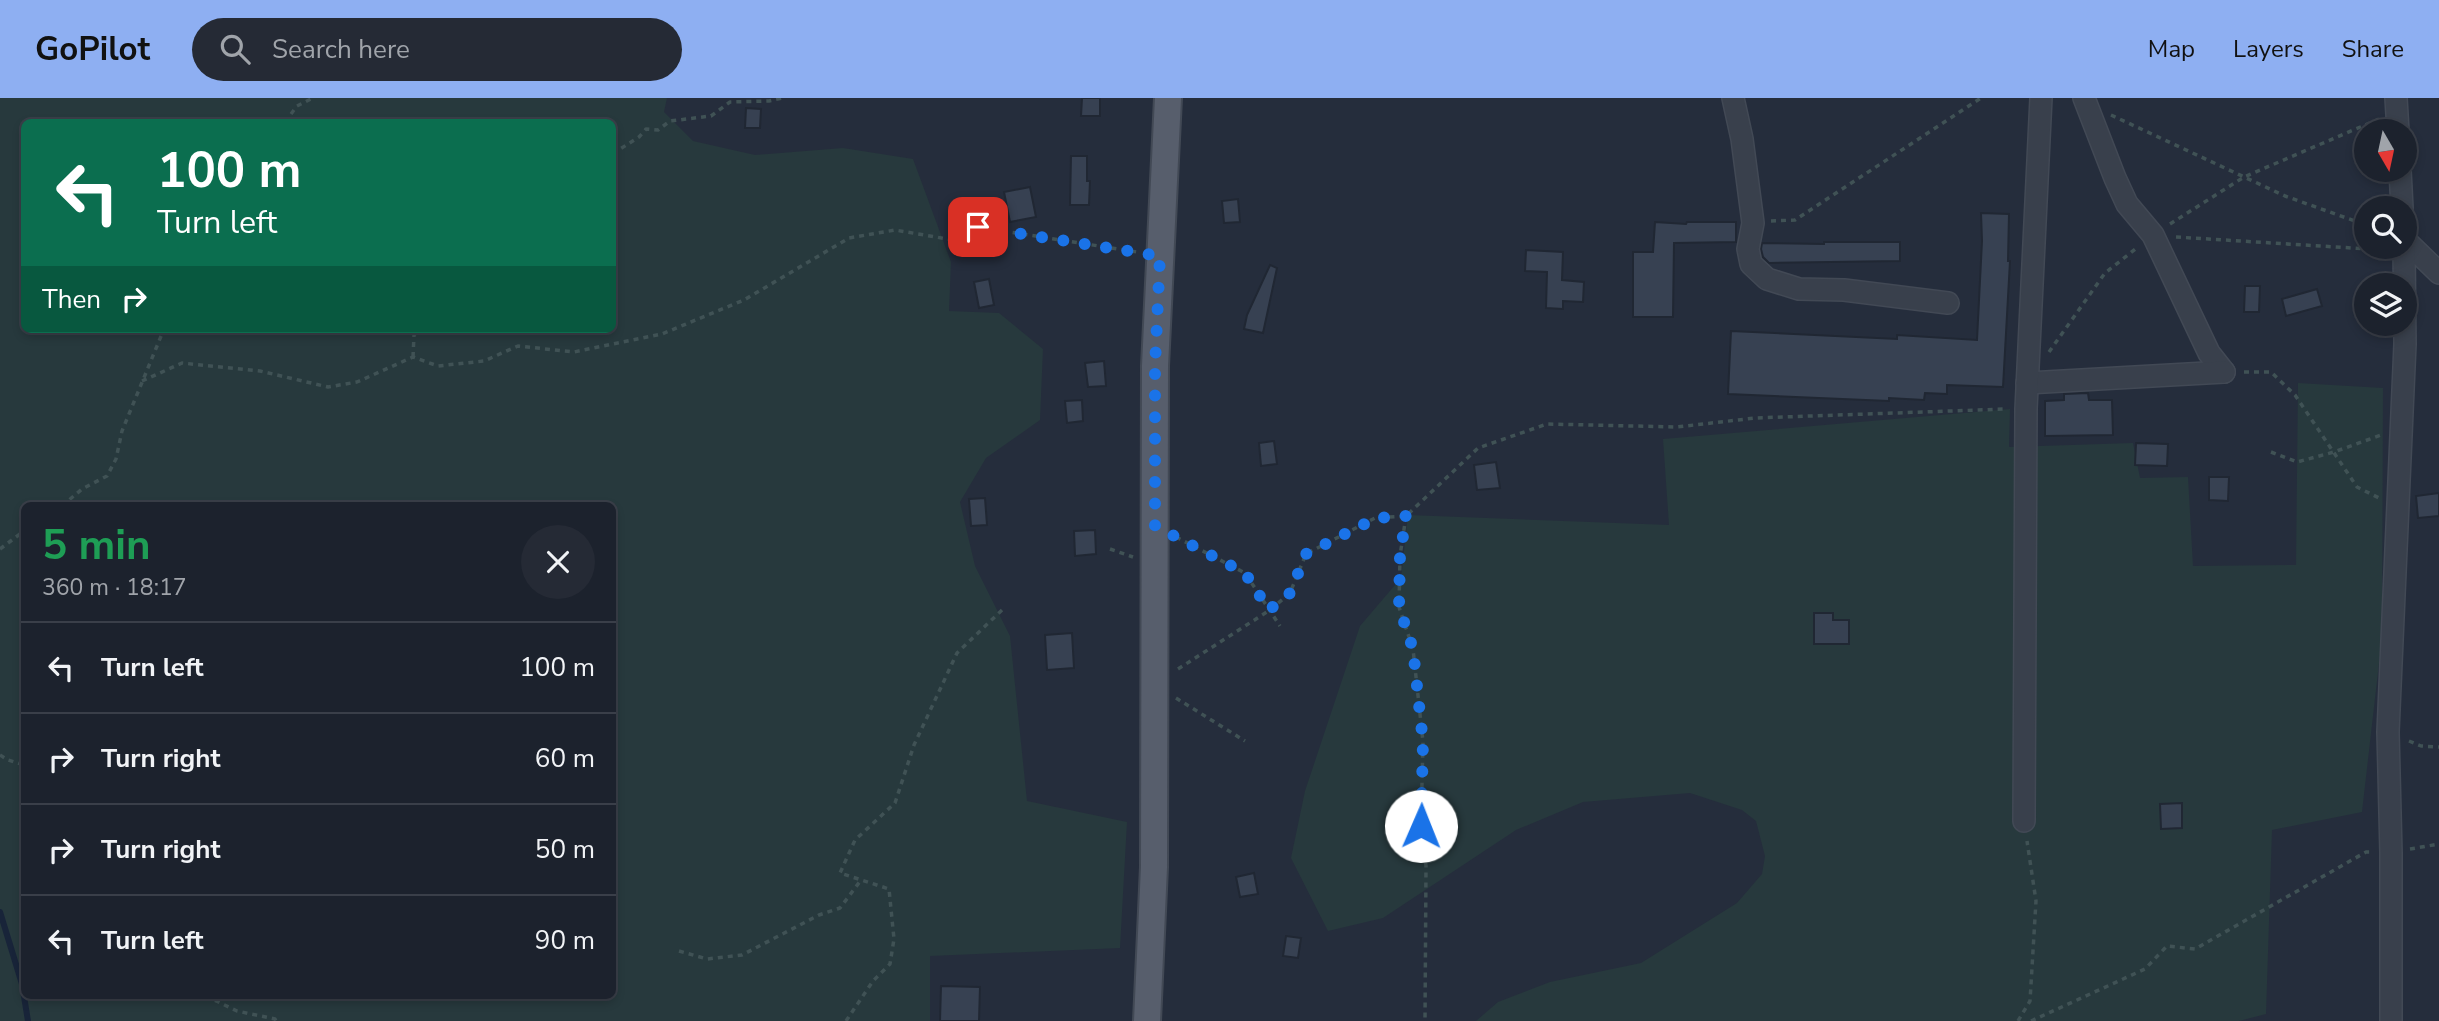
<!DOCTYPE html>
<html lang="en">
<head>
<meta charset="utf-8">
<style>
	:root { --surface:#1c222d; --page:#252a35; --text:#f1f3f6; --muted:#a0a4aa; --line:#3a3f49; --accent:#8eaff2 }
	body { margin:0; font-family:"Nunito Sans",sans-serif; background:var(--page); color:var(--text); height:100vh; display:flex; flex-direction:column; font-size:26px; white-space:nowrap }
	* { box-sizing:border-box; margin:0 }
	p { font-size:23px; color:var(--muted) }
	.icon { flex:none; width:38px; height:38px; fill:none; stroke:currentColor; stroke-width:2; stroke-linecap:round; stroke-linejoin:round }
	.map { position:relative; flex:1; overflow:hidden }
	.side { position:absolute; left:21px; top:404px; width:595px; height:497px; display:flex; flex-direction:column; background:var(--surface); border-radius:10px; box-shadow:0 4px 10px #0003,0 0 0 2px var(--line) }
	.side>* { flex:none }
	.top-card { position:absolute; left:21px; top:21px; width:595px; height:214px; border-radius:10px; box-shadow:0 4px 10px #0003,0 0 0 2px var(--line); background:#0b6e4f; color:#fff; overflow:hidden }
	.needle { width:46px; rotate:171deg }
	.controls { position:absolute; left:2354px; top:21px; display:grid; gap:14px }
	.controls a { display:grid; place-items:center; width:63px; height:63px; border-radius:50%; background:var(--surface); box-shadow:0 4px 10px #0003,0 0 0 2px var(--line); font-size:35px }
	.pin { position:absolute; display:grid; place-items:center; width:60px; height:60px; color:#fff; margin:-30px; border-radius:14px; box-shadow:0 4px 10px #0006 }
	.me { position:absolute; width:77px; margin:-38px; rotate:1deg; stroke-linejoin:round; filter:drop-shadow(0 0 5px #0008) }
	.turn { display:flex; align-items:center; gap:24px; height:147px; padding:0 21px; font-size:32px }
	.turn .icon { width:91px; height:91px; stroke-width:2.5 }
	.turn b { display:block; font-size:49px; line-height:60px }
	.then { display:flex; align-items:center; height:66px; padding:0 21px; background:#0003; gap:14px; font-size:26px }
	.round { display:grid; place-items:center; flex:none; width:74px; height:74px; border-radius:37px; background:var(--page) }
	.summary { display:flex; align-items:center; justify-content:space-between; height:119px; padding:0 21px }
	h1 { font-size:42px; font-weight:700; line-height:52px; color:#1e9e55 }
	ul { padding:0; list-style:none }
	li { display:flex; align-items:center; gap:21px; height:91px; padding:0 21px; border-top:2px solid var(--line) }
	li div { flex:1 }
	li b { display:block; font-size:26px }
	li em { font-style:normal }
	header { display:flex; align-items:center; gap:42px; box-sizing:border-box; height:98px; padding:0 35px; background:var(--accent); color:#111 }
	header strong { font-size:33px }
	nav { display:flex; gap:38px; margin-inline-start:auto; font-size:24px }
	.search { width:490px; height:63px; background:var(--page); display:flex; align-items:center; gap:18px; box-sizing:border-box; padding:0 24px; border-radius:38px; color:var(--muted); font-size:26px }
	.map>svg:first-child { display:block }
	.green { fill:#27393d; fill-rule:evenodd }
	.lines { fill:none; stroke-linecap:round; stroke-linejoin:round }
	.stream { stroke:#182439; stroke-width:6 }
	.building { fill:#374152; stroke:#202733; stroke-width:2 }
	.minor-casing { stroke:#424955; stroke-width:24 }
	.major-casing { stroke:#424955; stroke-width:30 }
	.path { stroke:#405255; stroke-width:3.5; stroke-dasharray:5 5; stroke-linecap:butt }
	.minor { stroke:#39404c; stroke-width:21 }
	.major { stroke:#575e6c; stroke-width:26 }
	.route { stroke:#1a73e8; stroke-width:12; stroke-dasharray:0 21.6 }
</style>
</head>
<body>
<header>
<strong>GoPilot</strong>
<div class="search"><svg class="icon" aria-label="search" viewBox="0 0 24 24"><circle cx="10" cy="10" r="6"/><path d="M15 15l6 6"/></svg>Search here</div>
<nav><a>Map</a><a>Layers</a><a>Share</a></nav>
</header>
<div class="map">
<svg width="2439" height="923" viewBox="0 0 2439 923">
	<rect width="100%" height="100%" fill="#252d3c"/>
	<g class="green">
		<path d="M0,0h667l-3,14 29,29 62,14 88,-7 70,11 38,103 -2,49 50,2 44,36 -3,71 -54,38 -26,44 15,64 35,70 17,165 100,21 -7,126 -190,8v65h-930zM24,24h588v207h-588zM24,408h588v490h-588z"/>
		<polygon points="2298,285 2383,290 2382,539 2362,714 2272,732 2266,916 2239,923 1476,923 1498,904 1550,884 1641,865 1737,805 1762,776 1765,758 1756,723 1742,712 1690,695 1583,704 1516,732 1383,820 1328,833 1291,760 1305,693 1360,528 1401,480 1408,417 1669,427 1663,341 2010,311 2009,349 2133,345 2140,380 2188,379 2193,468 2296,467"/>
	</g>
	<g class="lines">
		<polyline class="stream" points="0,814 22,886 28,923"/>
	</g>
	<g class="building">
		<polygon points="1082,0 1100,0 1100,18 1081,18"/>
		<polygon points="746,10 761,11 760,30 745,30"/>
		<polygon points="1071,58 1087,58 1087,83 1090,83 1089,107 1070,107"/>
		<polygon points="1030,89 1036,119 1010,124 1004,94"/>
		<polygon points="1238,101 1240,124 1224,125 1222,103"/>
		<polygon points="1981,115 2009,116 2008,163 2010,163 2003,289 1947,287 1947,296 1925,295 1924,302 1889,300 1889,303 1728,296 1731,233 1897,241 1897,237 1977,242 1982,143"/>
		<polygon points="1655,124 1686,126 1687,124 1736,124 1736,144 1674,145 1673,219 1633,219 1633,154 1653,154"/>
		<polygon points="1824,144 1900,144 1900,163 1769,165 1763,159 1761,151 1762,145 1824,146"/>
		<polygon points="1526,152 1563,154 1562,182 1584,184 1583,204 1563,203 1563,211 1546,210 1547,174 1525,173"/>
		<polygon points="1270,167 1277,170 1263,235 1244,231 1247,217"/>
		<polygon points="989,181 994,207 979,210 974,184"/>
		<polygon points="2245,188 2260,188 2259,214 2244,214"/>
		<polygon points="2317,191 2322,208 2286,218 2282,201"/>
		<polygon points="1104,263 1106,288 1088,289 1085,265"/>
		<polygon points="2088,295 2089,302 2112,302 2113,337 2045,338 2045,303 2064,302 2064,296"/>
		<polygon points="1082,302 1083,323 1067,325 1065,303"/>
		<polygon points="1274,343 1277,366 1261,368 1259,345"/>
		<polygon points="2136,345 2168,346 2167,368 2135,367"/>
		<polygon points="1496,364 1500,390 1477,392 1474,367"/>
		<polygon points="2209,379 2229,379 2228,403 2209,402"/>
		<polygon points="2439,395 2439,418 2418,420 2416,398"/>
		<polygon points="985,400 987,427 971,428 969,401"/>
		<polygon points="1095,432 1096,456 1075,458 1074,433"/>
		<polygon points="1814,515 1833,515 1833,522 1849,522 1849,546 1814,546"/>
		<polygon points="1072,535 1074,570 1047,572 1045,537"/>
		<polygon points="2182,705 2182,730 2161,731 2160,706"/>
		<polygon points="1254,775 1258,796 1240,799 1236,779"/>
		<polygon points="1286,838 1301,840 1298,860 1283,858"/>
		<polygon points="941,888 980,889 979,923 940,923"/>
	</g>
	<g class="lines">
		<g class="minor-casing">
			<g id="minor">
				<polyline points="1733,0 1742,41 1753,125 1748,151 1751,166 1767,181 1799,191 1844,192 1948,205"/>
				<polyline points="2084,0 2115,80 2127,106 2153,137 2209,255 2224,274"/>
				<polyline points="2396,0 2398,33"/>
				<polyline points="2400,72 2402,110"/>
				<polyline points="2404,141 2439,175"/>
				<polyline points="2027,285 2224,274"/>
				<polyline points="2024,723 2026,311 2041,0"/>
				<polyline points="2391,923 2391,755 2388,634 2405,246 2404,149"/>
			</g>
		</g>
		<g class="major-casing">
			<polyline id="major" points="1147,923 1154,769 1155,268 1168,0"/>
		</g>
		<g class="path">
			<polyline points="2111,17 2285,98 2366,127"/>
			<polyline points="285,24 297,8 313,0"/>
			<polyline points="612,53 617,53 639,39 646,31 658,32 670,23 711,18 730,4 769,3 782,0"/>
			<polyline points="1771,123 1795,122 1981,0"/>
			<polyline points="2170,126 2244,79 2379,21"/>
			<polyline points="2176,139 2368,151 2376,149"/>
			<polyline points="2049,254 2105,175 2138,149"/>
			<polyline points="413,259 414,237 420,231"/>
			<polyline points="2244,274 2271,274 2295,297 2357,389 2379,400"/>
			<polyline points="142,283 182,265 260,273 328,289 357,284 413,259 438,268 484,263 518,248 574,254 662,236 744,202 849,140 895,132 959,143 978,129 1137,154"/>
			<polyline points="2271,354 2297,364 2334,354 2381,337"/>
			<polyline points="62,408 82,391 107,378 116,361 122,333 164,231"/>
			<polyline points="1406,418 1400,458 1399,509 1413,551 1423,644 1421,728 1426,768 1425,923"/>
			<polyline points="1176,439 1245,475 1280,528"/>
			<polyline points="0,451 24,433"/>
			<polyline points="1110,451 1133,459"/>
			<polyline points="1178,571 1270,512 1290,495 1306,456 1375,420 1406,418 1478,350 1547,326 1677,329 1755,320 2006,311"/>
			<polyline points="1176,600 1245,643"/>
			<polyline points="2409,643 2421,648 2439,649"/>
			<polyline points="0,657 8,662 24,667"/>
			<polyline points="2410,751 2439,746"/>
			<polyline points="679,853 707,861 742,857 819,817 840,810 861,782"/>
			<polyline points="206,898 237,913 275,921 276,923"/>
			<polyline points="846,923 873,883 890,866 894,841 889,791 840,775 855,742 895,705 914,647 957,555 1002,512"/>
			<polyline points="2018,923 2030,903 2036,803 2027,743"/>
			<polyline points="2031,923 2145,871 2167,848 2195,851 2366,754 2371,754"/>
		</g>
		<use href="#minor" class="minor"/>
		<use href="#major" class="major"/>
	</g>
	<g class="lines">
		<polyline class="route" points="978,129 1160,158 1155,268 1155,428 1245,475 1269,512 1290,495 1306,456 1376,420 1406,418 1400,458 1399,509 1413,551 1423,644 1421,728"/>
	</g>
</svg>
<div class="controls">
<a><svg class="needle" viewBox="-14 -14 28 28"><path d="M0-13l5 13h-10z" fill="#e53935"/><path d="M0 13l5-13h-10z" fill="#a0a4aa"/></svg></a>
<a><svg class="icon" aria-label="search" viewBox="0 0 24 24"><circle cx="10" cy="10" r="6"/><path d="M15 15l6 6"/></svg></a>
<a><svg class="icon" aria-label="layers" viewBox="0 0 24 24"><path d="M12 4l9 5-9 5-9-5zM3 14l9 5 9-5"/></svg></a>
</div>
<div class="pin" style="left:978px;top:129px;background:#d93025"><svg class="icon" aria-label="arrive" viewBox="0 0 24 24"><path d="M6 21V4h12l-3 4 3 4H6"/></svg></div>
<svg class="me" style="left:1421px;top:728px" viewBox="-20 -20 40 40"><circle r="19" fill="#fff"/><path d="M0-13L10 11 0 6-10 11z" fill="#1a73e8"/></svg>
<div class="top-card">
<div class="turn"><svg class="icon" aria-label="left" viewBox="0 0 24 24"><path d="M17 20v-9H6M10 6l-5 5 5 5"/></svg><div><b>100 m</b>Turn left</div></div>
<div class="then">Then<svg class="icon" aria-label="right" viewBox="0 0 24 24"><path d="M7 20v-9h11M14 6l5 5-5 5"/></svg></div>
</div>
<section class="side">
<div class="summary"><div><h1>5 min</h1><p>360 m · 18:17</p></div><a class="round"><svg class="icon" aria-label="close" viewBox="0 0 24 24"><path d="M6 6l12 12M18 6L6 18"/></svg></a></div>
<ul>
<li><svg class="icon" aria-label="left" viewBox="0 0 24 24"><path d="M17 20v-9H6M10 6l-5 5 5 5"/></svg><div><b>Turn left</b></div><em>100 m</em></li>
<li><svg class="icon" aria-label="right" viewBox="0 0 24 24"><path d="M7 20v-9h11M14 6l5 5-5 5"/></svg><div><b>Turn right</b></div><em>60 m</em></li>
<li><svg class="icon" aria-label="right" viewBox="0 0 24 24"><path d="M7 20v-9h11M14 6l5 5-5 5"/></svg><div><b>Turn right</b></div><em>50 m</em></li>
<li><svg class="icon" aria-label="left" viewBox="0 0 24 24"><path d="M17 20v-9H6M10 6l-5 5 5 5"/></svg><div><b>Turn left</b></div><em>90 m</em></li>
</ul>
</section>
</div>
</body>
</html>
